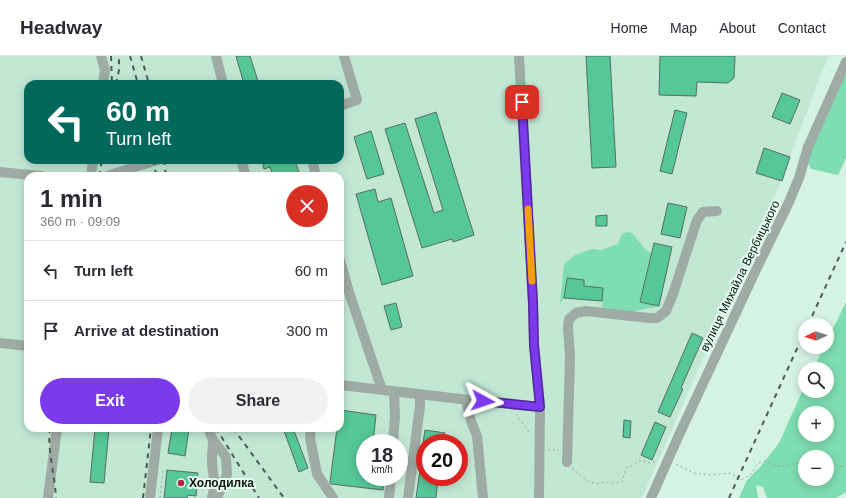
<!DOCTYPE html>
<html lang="en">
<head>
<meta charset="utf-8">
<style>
	:root { --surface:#fff; --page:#f2f2f3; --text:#2b2b33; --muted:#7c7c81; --line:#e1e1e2; --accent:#7c3aed }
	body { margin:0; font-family:Helvetica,sans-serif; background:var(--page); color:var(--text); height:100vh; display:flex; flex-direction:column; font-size:15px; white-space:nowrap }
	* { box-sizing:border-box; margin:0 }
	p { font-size:13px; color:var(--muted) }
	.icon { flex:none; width:22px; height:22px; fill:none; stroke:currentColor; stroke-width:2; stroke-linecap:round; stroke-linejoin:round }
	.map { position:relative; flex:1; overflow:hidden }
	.side { position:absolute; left:24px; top:116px; width:320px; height:260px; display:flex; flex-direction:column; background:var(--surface); border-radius:12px; box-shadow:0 2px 10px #0003 }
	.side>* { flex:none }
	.hud { position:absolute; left:24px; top:24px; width:320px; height:84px; border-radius:12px; box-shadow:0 2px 10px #0003; background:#00695c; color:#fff; overflow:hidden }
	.needle { width:26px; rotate:266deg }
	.buttons { position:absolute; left:798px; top:262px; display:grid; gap:8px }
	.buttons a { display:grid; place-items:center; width:36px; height:36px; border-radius:50%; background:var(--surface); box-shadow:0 2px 10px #0003; font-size:20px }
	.speed { position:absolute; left:356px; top:378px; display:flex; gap:8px; font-size:20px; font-weight:700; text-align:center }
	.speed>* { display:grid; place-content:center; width:52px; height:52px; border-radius:50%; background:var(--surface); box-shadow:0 2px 10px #0003; line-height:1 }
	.speed small { font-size:10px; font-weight:400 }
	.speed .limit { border:6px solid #d22; background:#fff; color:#111 }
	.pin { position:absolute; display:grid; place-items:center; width:34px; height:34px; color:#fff; margin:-17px; border-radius:8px; box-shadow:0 2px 6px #0006 }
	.me { position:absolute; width:44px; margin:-22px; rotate:95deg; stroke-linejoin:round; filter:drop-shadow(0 0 3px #0008) }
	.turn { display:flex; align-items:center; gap:14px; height:84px; padding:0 16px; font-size:18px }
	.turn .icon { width:52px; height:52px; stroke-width:2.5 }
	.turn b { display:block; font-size:28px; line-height:34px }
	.round { display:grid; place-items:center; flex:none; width:42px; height:42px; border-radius:21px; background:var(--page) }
	.overview { display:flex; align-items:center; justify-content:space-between; height:68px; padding:0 16px }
	h1 { font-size:24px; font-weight:800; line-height:30px }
	.button { display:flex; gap:8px; margin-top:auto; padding:8px 16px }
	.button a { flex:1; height:46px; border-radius:24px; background:var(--accent); color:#fff; font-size:16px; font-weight:800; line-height:46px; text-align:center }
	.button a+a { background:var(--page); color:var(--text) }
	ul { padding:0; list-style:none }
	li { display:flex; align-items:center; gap:12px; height:60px; padding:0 16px; border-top:1px solid var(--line) }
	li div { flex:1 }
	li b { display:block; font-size:15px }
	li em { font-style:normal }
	header { display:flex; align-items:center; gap:24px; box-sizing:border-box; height:56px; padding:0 20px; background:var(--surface); border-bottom:1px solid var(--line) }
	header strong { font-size:19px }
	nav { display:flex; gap:22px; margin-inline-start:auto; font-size:14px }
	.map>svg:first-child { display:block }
	.built { fill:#c2e8d4; fill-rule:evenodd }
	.green { fill:#7eddb2; fill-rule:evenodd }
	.building { fill:#55c798; stroke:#556f62 }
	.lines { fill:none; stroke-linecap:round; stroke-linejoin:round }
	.path { stroke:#92aa9d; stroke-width:1; stroke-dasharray:2 3; stroke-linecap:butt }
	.minor { stroke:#9faca5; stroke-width:10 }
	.rail { stroke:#4b5c53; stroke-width:2; stroke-dasharray:5 5; stroke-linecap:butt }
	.route-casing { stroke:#51269a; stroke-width:10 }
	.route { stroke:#7c3aed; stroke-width:7 }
	.slow { stroke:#f59e0b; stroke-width:7 }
	.poi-dot { fill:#b52347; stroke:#e6fef2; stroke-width:1.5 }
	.labels { text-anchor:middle; stroke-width:4; stroke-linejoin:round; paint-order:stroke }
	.street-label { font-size:12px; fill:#0b1510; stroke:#e6fef2 }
	.poi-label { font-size:12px; font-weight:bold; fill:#0b1510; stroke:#e6fef2; text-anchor:start }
</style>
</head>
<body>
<header>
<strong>Headway</strong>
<nav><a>Home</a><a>Map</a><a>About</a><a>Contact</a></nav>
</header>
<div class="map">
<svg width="846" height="442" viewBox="0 0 846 442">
	<rect width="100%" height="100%" fill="#d5f3e3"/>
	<path class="built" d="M0,0h829l-10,23 -38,102 -139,317h-642zM28,28h312v76h-312zM28,120h312v252h-312zM365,387h34v34h-34zM425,387h34v34h-34z"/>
	<g class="green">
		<polygon points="846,11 846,102 838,119 811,113 807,105"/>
		<path d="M626,176l6,1 14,17 5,3 -10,49 18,4c-21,4 -36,10 -57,1l1,-19 -19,-2v-6l-17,-2 -3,20 -4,6 4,-40 11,-9 17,-6 10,1 16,-6 3,-9z"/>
		<path d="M846,246v190l-10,6h-69l-4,-11 -7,-2 2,13h-19l8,-18 14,-14 18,-23 26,-58v6h22v-22h-14l11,-22h3v-6zM805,357h22v22h-22zM805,401h22v22h-22z"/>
	</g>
	<g class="building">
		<polygon points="236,0 250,0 258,25 244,28"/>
		<polygon points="586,0 610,0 616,111 592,112"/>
		<polygon points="660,0 735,0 734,22 728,27 697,26 696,40 659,39"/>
		<polygon points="782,37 800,44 790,68 772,61"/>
		<polygon points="675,54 687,57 672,118 660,115"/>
		<polygon points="436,56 474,179 453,186 452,183 422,192 385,73 405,67 434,157 443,154 415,63"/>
		<polygon points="371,75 384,118 367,123 354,81"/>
		<polygon points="764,92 790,101 782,125 756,117"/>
		<polygon points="262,104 295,104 300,120 273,120 270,111 264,113"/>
		<polygon points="375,133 378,146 391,142 413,220 382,229 356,138"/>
		<polygon points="668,147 687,151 680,182 661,178"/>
		<polygon points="607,159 607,170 596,170 596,160"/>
		<polygon points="654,187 672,191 659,250 640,246"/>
		<polygon points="567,222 584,224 584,230 603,232 602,245 564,242"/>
		<polygon points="396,247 402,271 391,274 384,250"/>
		<polygon points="692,277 703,282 681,332 683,333 670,361 658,356"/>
		<polygon points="340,354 376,359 373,387 365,387 365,421 384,421 383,434 331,428 330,426 337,372 340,372"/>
		<polygon points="624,364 631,365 630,382 623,381"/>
		<polygon points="655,366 666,371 652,404 641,399"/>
		<polygon points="95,372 109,372 104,427 90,426"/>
		<polygon points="172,372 189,372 185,400 168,397"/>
		<polygon points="283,372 293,372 308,412 299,416"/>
		<polygon points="425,374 445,377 443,387 423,387"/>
		<polygon points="422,400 425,400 425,421 438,421 436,442 416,442"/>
		<polygon points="167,414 198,417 196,440 188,439 187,442 164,442"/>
	</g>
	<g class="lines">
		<g class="path">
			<polyline points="516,358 531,379"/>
			<polyline points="548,394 557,394 559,395"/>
			<polyline points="827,407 834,407 840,411 846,408"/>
			<polyline points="676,408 693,417 711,419 730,417 742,424 751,418 758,407 765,405 781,411 793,408 805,407"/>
			<polyline points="572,412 586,424 596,428 605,426 614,427 622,426 626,412 632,410 640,404 650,407 657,405"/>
			<polyline points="160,442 163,415 161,414"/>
		</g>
		<g class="minor">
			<polyline points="101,0 105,14 103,28"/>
			<polyline points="216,0 223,28"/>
			<polyline points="519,0 533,247 534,289 540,351 539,442"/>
			<polyline points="340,50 357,44 344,0"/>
			<polyline points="241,104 246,120"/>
			<polyline points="312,104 316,120"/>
			<polyline points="0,116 41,120"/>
			<polyline points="91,120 93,104"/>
			<polyline points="107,120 157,104"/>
			<polyline points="340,204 349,236 382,334"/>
			<polyline points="0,287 28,290"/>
			<polyline points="340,329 478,345 540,351"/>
			<polyline points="466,344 471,365 477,380 483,442"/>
			<polyline points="208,372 213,384 226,401 227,418 217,442"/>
			<polyline points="311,372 310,382 317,418 333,442"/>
			<polyline points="393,387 395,361 394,335"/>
			<polyline points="567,406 570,301 568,271 569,263 576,257 586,255 649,262 657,262 666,255 673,238 697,164 703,156 717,155"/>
			<path d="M212,441c5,-14 0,-23 0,-37 0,-7 1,-13 1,-20"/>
			<polyline points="48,442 57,372"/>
			<polyline points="150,442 158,372"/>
			<polyline points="389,442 391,421"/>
			<polyline points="408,442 420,350 420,339"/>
			<polyline points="651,442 679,379 754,218 789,146 799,122 808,91 846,6"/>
		</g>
		<g class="rail">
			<polyline points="111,0 112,28"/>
			<polyline points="130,0 138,28"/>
			<polyline points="141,0 149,28"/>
			<polyline points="116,28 119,14 119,0"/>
			<polyline points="154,104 156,120"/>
			<polyline points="164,104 166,120"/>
			<polyline points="99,120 102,104"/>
			<polyline points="808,269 846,186"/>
			<path d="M50,372c-3,21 5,48 6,70"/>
			<polyline points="216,372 259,442"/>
			<polyline points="233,372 284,442"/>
			<polyline points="143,442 151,372"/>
			<polyline points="729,442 805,275"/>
		</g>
	</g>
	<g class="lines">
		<g class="route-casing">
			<polyline id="route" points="483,345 540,351 534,289 533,247 522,46"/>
		</g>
		<use href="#route" class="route"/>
		<polyline class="slow" points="528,153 532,225"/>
	</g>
	<circle class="poi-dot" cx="181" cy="427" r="4"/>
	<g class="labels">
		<g class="street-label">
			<text transform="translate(740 220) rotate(-64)" y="4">вулиця Михайла Вербицького</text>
		</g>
		<g class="poi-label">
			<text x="189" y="431">Холодилка</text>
		</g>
	</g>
</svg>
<div class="buttons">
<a><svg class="needle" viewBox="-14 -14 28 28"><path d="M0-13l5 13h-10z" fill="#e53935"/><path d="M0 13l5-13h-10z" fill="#7c7c81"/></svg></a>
<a><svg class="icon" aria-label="search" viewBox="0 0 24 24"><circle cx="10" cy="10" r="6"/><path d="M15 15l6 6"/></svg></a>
<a>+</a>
<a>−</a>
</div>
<div class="speed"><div>18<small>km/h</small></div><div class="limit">20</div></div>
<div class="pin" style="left:522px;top:46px;background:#d93025"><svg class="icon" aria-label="arrive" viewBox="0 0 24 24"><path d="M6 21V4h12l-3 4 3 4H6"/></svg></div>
<svg class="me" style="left:483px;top:345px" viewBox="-20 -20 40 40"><path d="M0-17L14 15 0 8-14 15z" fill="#7c3aed" stroke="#fff" stroke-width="4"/></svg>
<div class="hud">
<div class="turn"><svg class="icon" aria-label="left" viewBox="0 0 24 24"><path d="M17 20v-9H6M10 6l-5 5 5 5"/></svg><div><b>60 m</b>Turn left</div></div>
</div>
<section class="side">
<div class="overview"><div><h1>1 min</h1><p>360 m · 09:09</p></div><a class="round" style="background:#d93025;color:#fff"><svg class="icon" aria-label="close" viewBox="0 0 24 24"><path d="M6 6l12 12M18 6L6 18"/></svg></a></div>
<ul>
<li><svg class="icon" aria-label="left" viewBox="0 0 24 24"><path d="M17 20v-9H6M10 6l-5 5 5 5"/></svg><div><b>Turn left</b></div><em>60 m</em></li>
<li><svg class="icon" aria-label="arrive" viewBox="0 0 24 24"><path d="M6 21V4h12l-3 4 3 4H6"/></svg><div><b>Arrive at destination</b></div><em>300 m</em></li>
</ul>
<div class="button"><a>Exit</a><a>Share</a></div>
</section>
</div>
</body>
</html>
